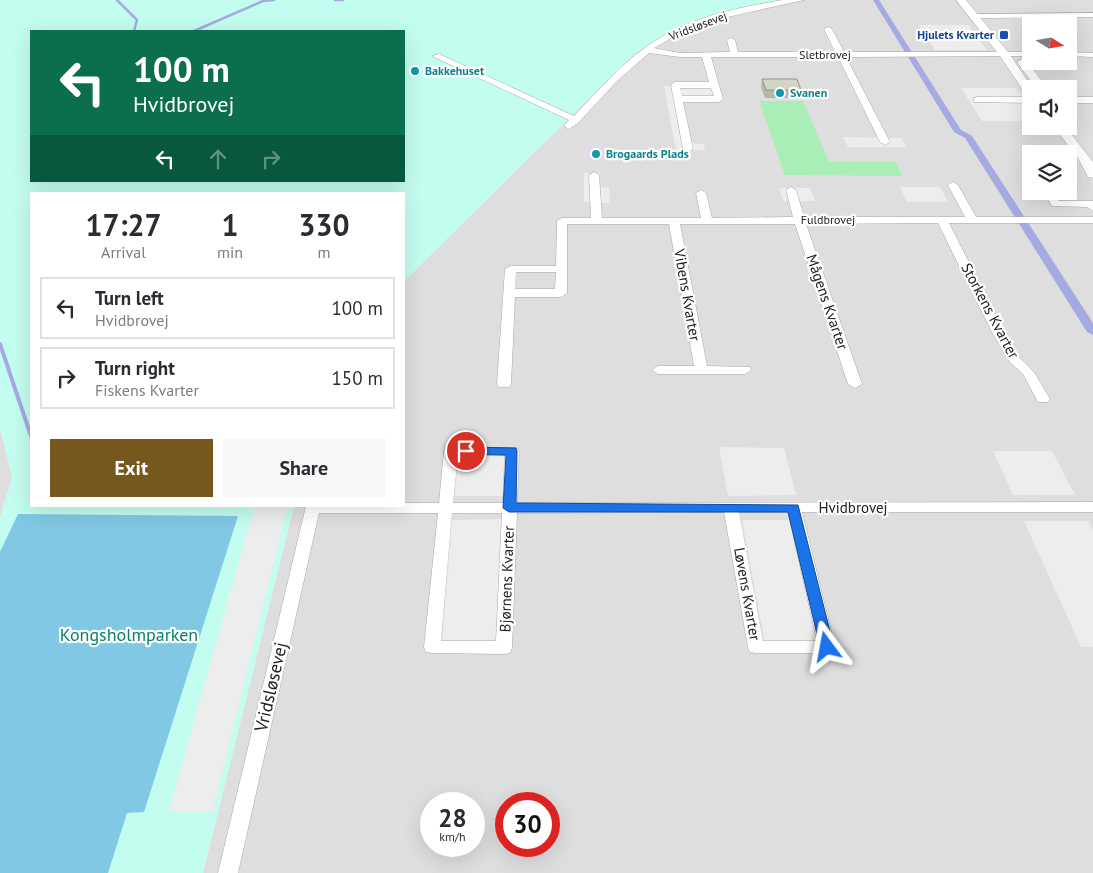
<!DOCTYPE html>
<html lang="en">
<head>
<meta charset="utf-8">
<style>
	:root { --surface:#fff; --page:#f7f7f7; --text:#2b2b33; --muted:#7c7c81; --line:#e1e1e2; --accent:#76571c }
	body { margin:0; font-family:"PT Sans",sans-serif; background:var(--page); color:var(--text); height:100vh; display:flex; flex-direction:column; font-size:19px; white-space:nowrap }
	* { box-sizing:border-box; margin:0 }
	p { font-size:16px; color:var(--muted) }
	.icon { flex:none; width:28px; height:28px; fill:none; stroke:currentColor; stroke-width:2; stroke-linecap:round; stroke-linejoin:round }
	.map { position:relative; flex:1; overflow:hidden }
	.panel { position:absolute; left:30px; top:192px; width:375px; height:315px; display:flex; flex-direction:column; background:var(--surface); border-radius:0px; box-shadow:0 5px 20px #0002 }
	.panel>* { flex:none }
	.hud { position:absolute; left:30px; top:30px; width:375px; height:152px; border-radius:0px; box-shadow:0 5px 20px #0002; background:#0b6e4f; color:#fff; overflow:hidden }
	.needle { width:32px; rotate:101deg }
	.tools { position:absolute; left:1022px; top:15px; display:grid; gap:10px }
	.tools a { display:grid; place-items:center; width:55px; height:55px; border-radius:0px; background:var(--surface); box-shadow:0 5px 20px #0002; font-size:25px }
	.speed { position:absolute; left:420px; top:792px; display:flex; gap:10px; font-size:25px; font-weight:700; text-align:center }
	.speed>* { display:grid; place-content:center; width:65px; height:65px; border-radius:50%; background:var(--surface); box-shadow:0 5px 20px #0002; line-height:1 }
	.speed small { font-size:12px; font-weight:400 }
	.speed .limit { border:8px solid #d22; background:#fff; color:#111 }
	.pin { position:absolute; display:grid; place-items:center; width:42px; height:42px; color:#fff; margin:-21px; border:2px solid #fff; border-radius:50%; box-shadow:0 1px 5px #0007 }
	.me { position:absolute; width:55px; margin:-28px; rotate:347deg; stroke-linejoin:round; filter:drop-shadow(0 0 4px #0008) }
	.turn { display:flex; align-items:center; gap:18px; height:105px; padding:0 20px; font-size:22px }
	.turn .icon { width:65px; height:65px; stroke-width:2.5 }
	.turn b { display:block; font-size:35px; line-height:42px }
	.lanes { display:flex; align-items:center; height:48px; padding:0 20px; background:#0003; justify-content:center; gap:25px; direction:ltr }
	.lanes .off { opacity:.35 }
	.eta { display:flex; justify-content:space-evenly; align-items:center; height:85px; text-align:center }
	.eta b { font-size:30px; font-weight:700; line-height:35px }
	.action { display:flex; gap:10px; margin-top:auto; padding:10px 20px }
	.action a { flex:1; height:58px; border-radius:0px; background:var(--accent); color:#fff; font-size:20px; font-weight:700; line-height:58px; text-align:center }
	.action a+a { background:var(--page); color:var(--text) }
	ul { padding:0; list-style:none }
	li { display:flex; align-items:center; gap:15px; height:62px; margin:0 10px 8px; padding:0 10px; border:2px solid var(--line); border-radius:0px }
	li div { flex:1 }
	li b { display:block; font-size:19px }
	li em { font-style:normal }
	.map>svg:first-child { display:block }
	.residential { fill:#dfdede; fill-rule:evenodd }
	.grass { fill:#aaeeb7 }
	.park { fill:#c3fdef; fill-rule:evenodd }
	.pitch { fill:#81c8e5 }
	.parking { fill:#ededed }
	.plaza { fill:#e4dbe8 }
	.lines { fill:none; stroke-linecap:round; stroke-linejoin:round }
	.stream-far1 { stroke:#a5abe2; stroke-width:2.5 }
	.stream { stroke:#a5abe2; stroke-width:4 }
	.canal { fill:#a5abe2; fill-rule:evenodd }
	.minor-casing { stroke:#a8a8a8; stroke-width:1 }
	.tertiary-casing { stroke:#a8a8a8; stroke-width:1 }
	.minor { fill:#fff; fill-rule:evenodd }
	.tertiary { fill:#fff; fill-rule:evenodd }
	.wall { fill:#b5b7a9 }
	.building { fill:#d3d5c4; stroke:#949589 }
	.route { fill:#1a73e8; stroke:#114b97 }
	.transit-dot { fill:#1a4fb4; stroke:#fff; stroke-width:2 }
	.culture-dot { fill:#0f9aa8; stroke:#fff; stroke-width:2 }
	.labels { text-anchor:middle; stroke-width:4.5; stroke-linejoin:round; paint-order:stroke }
	.far-street-label { font-size:12px; fill:#212121; stroke:#fff }
	.far-transit-label { font-size:12px; font-weight:bold; fill:#164399; stroke:#fff; text-anchor:end }
	.far-culture-label { font-size:12px; font-weight:bold; fill:#0d838f; stroke:#fff; text-anchor:start }
	.street-label { font-size:15px; fill:#212121; stroke:#fff }
	.near-park-label { font-size:18px; fill:#068365; stroke:#fff }
	.near-street-label { font-size:18px; fill:#212121; stroke:#fff }
</style>
</head>
<body>
<div class="map">
<svg width="1093" height="873" viewBox="0 0 1093 873">
	<rect width="100%" height="100%" fill="#eef2e7"/>
	<g class="residential">
		<path d="M782,0h311v873h-890l91,-367h110v-225l225,-222 19,-16 29,-16 32,-12zM1031,24h38v37h-38zM1031,89h38v37h-38zM1031,154h38v37h-38zM431,804h43v42h-43zM506,804h43v42h-43z"/>
		<polygon points="0,427 12,477 0,518"/>
	</g>
	<polygon class="grass" points="759,101 803,101 829,162 896,162 902,176 785,175"/>
	<path class="park" d="M0,0h784c-61,11 -106,19 -155,59l-225,222v-87h-373v312h263l-91,367h-203v-355l12,-41 -12,-50zM31,31h373v150h-373z"/>
	<polygon class="pitch" points="18,514 238,516 144,812 127,813 108,873 0,873 0,552"/>
	<g class="parking">
		<polygon points="918,25 968,25 987,50 935,50"/>
		<polygon points="664,86 712,86 715,97 680,97 690,143 704,144 705,150 676,150"/>
		<polygon points="961,88 1016,88 1031,109 1031,121 982,121"/>
		<polygon points="843,137 901,138 907,147 848,147"/>
		<polygon points="584,173 600,173 600,187 609,188 610,203 584,202"/>
		<polygon points="900,187 940,187 948,202 907,202"/>
		<polygon points="779,188 810,188 815,201 783,201"/>
		<polygon points="719,447 784,448 796,495 728,496"/>
		<polygon points="993,451 1052,451 1075,495 1013,495"/>
		<polygon points="458,456 507,456 505,496 455,496"/>
		<polygon points="254,507 287,507 213,811 169,811"/>
		<polygon points="504,519 500,644 442,644 452,520"/>
		<polygon points="742,520 792,520 821,643 765,643"/>
		<polygon points="1024,521 1088,521 1093,531 1093,647 1081,647"/>
	</g>
	<polygon class="plaza" points="610,145 612,162 581,162 580,146"/>
	<g class="lines">
		<g class="stream-far1">
			<polyline points="117,0 137,20 134,31"/>
			<polyline points="335,0 343,0"/>
			<polyline points="194,31 263,1 274,0"/>
		</g>
		<polyline class="stream" points="0,344 31,436"/>
		<polygon class="canal" points="873,0 879,0 961,130 972,136 1093,323 1093,335 1087,332 965,138 954,132"/>
		<g class="minor-casing">
			<g id="minor">
				<path d="M783,0h21l-90,20 -34,13 -26,15 26,5 50,-1 -3,-12 4,-2 4,2 3,12h97l-11,-23 4,-2 4,2 12,23h187v4l-185,1 44,85 -5,3 -5,-3 -42,-85h-127l12,42 -4,3h-36l10,47 -5,3 -5,-3 -12,-64 4,-3h34l-7,-25h-22l-31,-4 -33,29 -37,40 -10,7 -5,-3 5,-6 -137,-64 7,-2 135,62c23,-24 45,-50 72,-69 40,-29 89,-39 137,-47zM680,88h31l3,8h-32z"/>
				<polygon points="1093,13 1093,17 973,18 969,16 973,14"/>
				<polygon points="1069,52 1093,53 1093,57 1069,56"/>
				<polygon points="977,97 1031,97 1031,103 974,102 974,98"/>
				<rect x="1069" y="97" width="24" height="6"/>
				<path d="M594,172l5,3 3,43h99l-5,-25 5,-3 5,3 6,25 81,-1 -7,-27 5,-3 5,3 8,27h161l-17,-32 5,-3 5,3 18,32h117v6h-144l56,111 14,23 15,15 16,27 -2,3h-10l-15,-28 -13,-12 -17,-28 -55,-111 -132,1 56,160 -7,4 -7,-4 -53,-160h-115l27,142 43,1 1,3 -6,4h-87l-6,-4 6,-4h36l-25,-142h-102v69l-6,4h-46l-4,87 -2,3h-10l-2,-3 8,-115 6,-3h45l1,-45 5,-3h29l-2,-43zM516,272h40l-1,17h-40z"/>
				<polygon points="1043,191 1053,191 1059,201 1093,201 1093,211 1087,207 1052,206"/>
				<path d="M451,447l66,1 2,3 -2,52 576,-1v10h-291l33,135 -2,5 -6,1h-71l-6,-1 -2,-5 -24,-135 -207,1 -5,135 -2,5 -6,1 -72,-1 -6,-1 -2,-5 14,-134h-119l-81,360h-20l88,-367h98v-3h35l5,-52 2,-3zM458,455h47l-2,48h-50zM739,512h49l29,129h-54zM452,513h50l-6,128h-55z"/>
			</g>
		</g>
		<g class="tertiary-casing">
			<g id="tertiary">
				<polygon points="956,0 966,0 1008,52 1033,89 1031,89 1031,97 1027,96 1000,56"/>
				<polygon points="1022,59 1026,60 1048,89 1037,89 1017,62"/>
				<polygon points="1053,126 1065,126 1093,162 1093,178 1088,177 1078,158"/>
			</g>
		</g>
		<use href="#minor" class="minor"/>
		<use href="#tertiary" class="tertiary"/>
	</g>
	<polygon class="wall" points="762,79 801,90 800,98 765,98 761,87"/>
	<polygon class="building" points="762,79 797,79 801,90 766,90"/>
	<polygon class="route" points="466,447 516,448 517,451 516,503 798,505 834,647 832,651 827,652 822,651 820,647 788,512 509,512 503,508 506,455 462,454 461,451"/>
	<rect class="transit-dot" x="999" y="30" width="10" height="10" rx="2.5"/>
	<g class="culture-dot">
		<circle cx="415" cy="71" r="5"/>
		<circle cx="780" cy="93" r="5"/>
		<circle cx="596" cy="154" r="5"/>
	</g>
	<g class="labels">
		<g class="far-street-label">
			<text transform="translate(698 26) rotate(-21)" y="4">Vridsløsevej</text>
			<text x="825" y="59">Sletbrovej</text>
			<text x="828" y="224">Fuldbrovej</text>
		</g>
		<g class="far-transit-label">
			<text x="994" y="39">Hjulets Kvarter</text>
		</g>
		<g class="far-culture-label">
			<text x="425" y="75">Bakkehuset</text>
			<text x="790" y="97">Svanen</text>
			<text x="606" y="158">Brogaards Plads</text>
		</g>
		<g class="street-label">
			<text transform="translate(687 295) rotate(80)" y="5">Vibens Kvarter</text>
			<text transform="translate(827 302) rotate(71)" y="5">Mågens Kvarter</text>
			<text transform="translate(990 311) rotate(62)" y="5">Storkens Kvarter</text>
			<text x="853" y="513">Hvidbrovej</text>
			<text transform="translate(507 579) rotate(-88)" y="5">Bjørnens Kvarter</text>
			<text transform="translate(747 594) rotate(80)" y="5">Løvens Kvarter</text>
		</g>
		<g class="near-park-label">
			<text x="129" y="641">Kongsholmparken</text>
		</g>
		<g class="near-street-label">
			<text transform="translate(271 687) rotate(-77)" y="6">Vridsløsevej</text>
		</g>
	</g>
</svg>
<div class="tools">
<a><svg class="needle" viewBox="-14 -14 28 28"><path d="M0-13l5 13h-10z" fill="#e53935"/><path d="M0 13l5-13h-10z" fill="#7c7c81"/></svg></a>
<a><svg class="icon" aria-label="sound" viewBox="0 0 24 24"><path d="M4 9h4l5-4v14l-5-4H4zM17 9q2 3 0 6"/></svg></a>
<a><svg class="icon" aria-label="layers" viewBox="0 0 24 24"><path d="M12 4l9 5-9 5-9-5zM3 14l9 5 9-5"/></svg></a>
</div>
<div class="speed"><div>28<small>km/h</small></div><div class="limit">30</div></div>
<div class="pin" style="left:466px;top:451px;background:#d93025"><svg class="icon" aria-label="arrive" viewBox="0 0 24 24"><path d="M6 21V4h12l-3 4 3 4H6"/></svg></div>
<svg class="me" style="left:827px;top:647px" viewBox="-20 -20 40 40"><path d="M0-17L14 15 0 8-14 15z" fill="#1a73e8" stroke="#fff" stroke-width="4"/></svg>
<div class="hud">
<div class="turn"><svg class="icon" aria-label="left" viewBox="0 0 24 24"><path d="M17 20v-9H6M10 6l-5 5 5 5"/></svg><div><b>100 m</b>Hvidbrovej</div></div>
<div class="lanes"><svg class="icon" aria-label="left" viewBox="0 0 24 24"><path d="M17 20v-9H6M10 6l-5 5 5 5"/></svg><svg class="icon off" aria-label="ahead" viewBox="0 0 24 24"><path d="M12 20V5M6 11l6-6 6 6"/></svg><svg class="icon off" aria-label="right" viewBox="0 0 24 24"><path d="M7 20v-9h11M14 6l5 5-5 5"/></svg></div>
</div>
<section class="panel">
<div class="eta">
<div><b>17:27</b><p>Arrival</p></div>
<div><b>1</b><p>min</p></div>
<div><b>330</b><p>m</p></div>
</div>
<ul>
<li><svg class="icon" aria-label="left" viewBox="0 0 24 24"><path d="M17 20v-9H6M10 6l-5 5 5 5"/></svg><div><b>Turn left</b><p>Hvidbrovej</p></div><em>100 m</em></li>
<li><svg class="icon" aria-label="right" viewBox="0 0 24 24"><path d="M7 20v-9h11M14 6l5 5-5 5"/></svg><div><b>Turn right</b><p>Fiskens Kvarter</p></div><em>150 m</em></li>
</ul>
<div class="action"><a>Exit</a><a>Share</a></div>
</section>
</div>
</body>
</html>
